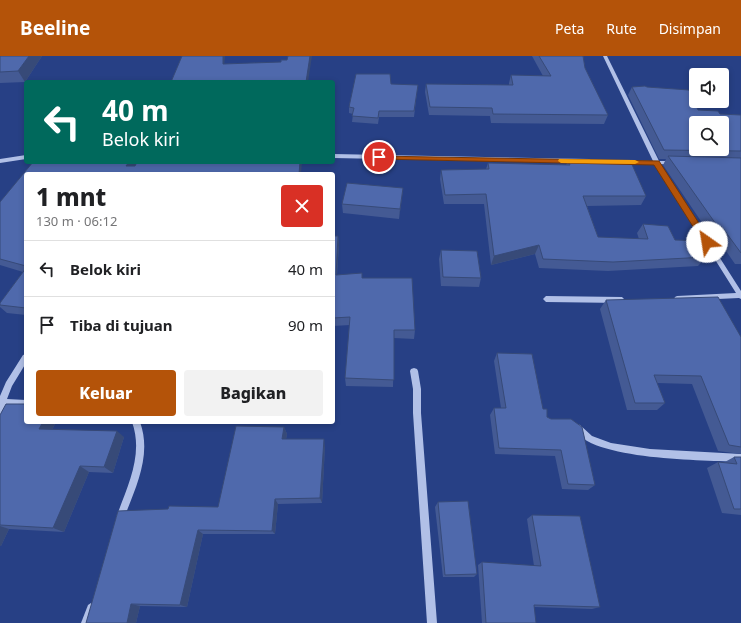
<!DOCTYPE html>
<html lang="id">
<head>
<meta charset="utf-8">
<style>
	:root { --surface:#fff; --page:#f2f2f2; --text:#202124; --muted:#757577; --line:#e0e0e0; --accent:#b45309 }
	body { margin:0; font-family:"Noto Sans",sans-serif; background:var(--page); color:var(--text); height:100vh; display:flex; flex-direction:column; font-size:15px; white-space:nowrap }
	* { box-sizing:border-box; margin:0 }
	p { font-size:13px; color:var(--muted) }
	.icon { flex:none; width:22px; height:22px; fill:none; stroke:currentColor; stroke-width:2; stroke-linecap:round; stroke-linejoin:round }
	.map { position:relative; flex:1; overflow:hidden }
	.details { position:absolute; left:24px; top:116px; width:311px; height:252px; display:flex; flex-direction:column; background:var(--surface); border-radius:4px; box-shadow:0 2px 6px #0003 }
	.details>* { flex:none }
	.hud { position:absolute; left:24px; top:24px; width:311px; height:84px; border-radius:4px; box-shadow:0 2px 6px #0003; background:#00695c; color:#fff; overflow:hidden }
	.fabs { position:absolute; left:689px; top:12px; display:grid; gap:8px }
	.fabs a { display:grid; place-items:center; width:40px; height:40px; border-radius:4px; background:var(--surface); box-shadow:0 2px 6px #0003; font-size:20px }
	.pin { position:absolute; display:grid; place-items:center; width:34px; height:34px; color:#fff; margin:-17px; border:2px solid #fff; border-radius:50%; box-shadow:0 1px 4px #0007 }
	.me { position:absolute; width:44px; margin:-22px; rotate:328deg; stroke-linejoin:round; filter:drop-shadow(0 0 3px #0008) }
	.turn { display:flex; align-items:center; gap:14px; height:84px; padding:0 12px; font-size:18px }
	.turn .icon { width:52px; height:52px; stroke-width:2.5 }
	.turn b { display:block; font-size:28px; line-height:34px }
	.round { display:grid; place-items:center; flex:none; width:42px; height:42px; border-radius:4px; background:var(--page) }
	.headline { display:flex; align-items:center; justify-content:space-between; height:68px; padding:0 12px }
	h1 { font-size:24px; font-weight:800; line-height:30px }
	.button { display:flex; gap:8px; margin-top:auto; padding:8px 12px }
	.button a { flex:1; height:46px; border-radius:4px; background:var(--accent); color:#fff; font-size:16px; font-weight:800; line-height:46px; text-align:center }
	.button a+a { background:var(--page); color:var(--text) }
	ul { padding:0; list-style:none }
	li { display:flex; align-items:center; gap:12px; height:56px; padding:0 12px; border-top:1px solid var(--line) }
	li div { flex:1 }
	li b { display:block; font-size:15px }
	li em { font-style:normal }
	header { display:flex; align-items:center; gap:24px; box-sizing:border-box; height:56px; padding:0 20px; background:var(--accent); color:#fff }
	header strong { font-size:19px }
	nav { display:flex; gap:22px; margin-inline-start:auto; font-size:14px }
	.map>svg:first-child { display:block }
	.lines { fill:none; stroke-linecap:round; stroke-linejoin:round }
	.minor { fill:#b1c0e7; fill-rule:evenodd }
	.wall { fill:#445a94 }
	.shaded-wall { fill:#374a78 }
	.building { fill:#4f69ac; stroke:#374a78; fill-rule:evenodd }
	.route { fill:#b45309; stroke:#753606 }
	.slow { fill:#f59e0b }
</style>
</head>
<body>
<header>
<strong>Beeline</strong>
<nav><a>Peta</a><a>Rute</a><a>Disimpan</a></nav>
</header>
<div class="map">
<svg width="741" height="567" viewBox="0 0 741 567">
	<rect width="100%" height="100%" fill="#274085"/>
	<g class="lines">
		<g class="minor">
			<polygon points="603,0 607,0 659,105 673,105 676,107 673,109 660,108 741,235 741,243 739,242 675,245 674,243 675,241 677,240 736,237 655,108 621,108 618,106 621,104 653,105"/>
			<polygon points="333,98 589,103 592,105 589,107 333,102"/>
			<polygon points="26,99 26,103 0,107 0,103"/>
			<polygon points="546,240 622,241 625,244 622,247 546,246 543,243"/>
			<polygon points="26,298 26,307 12,330 7,343 26,344 26,350 6,350 4,371 3,374 0,375 0,340 6,326 23,299"/>
			<polygon points="414,312 417,313 418,315 421,333 421,357 437,567 427,567 413,357 413,333 410,315 411,313"/>
			<path d="M132,366h8c12,33 -4,65 -16,96l-1,3 -3,1 -3,-1 -1,-3c11,-31 28,-63 16,-96z"/>
			<path d="M577,368l3,1 12,11 19,7 39,6 91,5v8c-34,-2 -152,-1 -168,-34l1,-3z"/>
			<polygon points="91,547 94,549 96,552 91,567 81,567 88,549"/>
		</g>
	</g>
	<g class="wall">
		<polygon points="0,0 42,0 25,26 0,27"/>
		<polygon points="532,0 583,0 585,12 608,59 604,68 491,67 490,60 429,59 425,36 426,28 509,29 509,27 511,19 543,20"/>
		<polygon points="391,28 417,35 414,61 379,61 378,68 352,66 353,58 349,57 349,51"/>
		<polygon points="632,31 647,31 698,54 720,58 741,59 741,208 735,208 715,179 711,180 663,109 666,103 659,103 628,39"/>
		<polygon points="568,105 646,140 641,149 587,150 598,181 639,183 637,177 643,168 675,184 706,201 698,210 608,215 539,212 535,198 491,209 484,148 444,148 440,123 441,114 486,113 488,107 566,109"/>
		<polygon points="26,118 26,259 7,257 0,251 0,247 23,216 0,209 0,146"/>
		<polygon points="403,132 399,163 343,157 342,148"/>
		<polygon points="333,180 338,180 339,189 337,219 362,222 415,274 414,283 394,282 393,331 346,330 345,322 350,269 333,270"/>
		<polygon points="441,194 481,222 479,231 441,230 439,203"/>
		<polygon points="606,244 741,281 741,398 718,395 692,328 657,327 665,347 657,354 627,354 600,253"/>
		<polygon points="497,297 543,353 547,361 595,429 588,434 562,433 555,400 495,398 490,359 494,352 501,352 494,305"/>
		<polygon points="0,359 26,366 56,366 52,374 124,381 113,417 89,416 64,476 9,473 1,490 0,490"/>
		<polygon points="284,371 287,378 286,383 325,390 322,447 278,448 275,478 203,478 187,551 140,550 136,567 86,567 218,451"/>
		<polygon points="734,401 741,401 741,459 722,457 707,412 718,406 723,407"/>
		<polygon points="438,446 477,518 474,521 443,521 435,451"/>
		<polygon points="532,459 600,551 592,553 534,551 536,567 482,567 478,509 482,506 534,510 527,463"/>
	</g>
	<g class="shaded-wall">
		<polygon points="29,0 42,0 25,26 18,15"/>
		<polygon points="223,0 225,0 224,14 223,8"/>
		<polygon points="310,0 312,0 308,26 306,26"/>
		<polygon points="129,106 138,106 132,118 126,110"/>
		<polygon points="300,106 302,106 301,118 299,118"/>
		<polygon points="403,132 402,142 399,163 400,153"/>
		<polygon points="338,180 339,189 336,227 336,219"/>
		<polygon points="539,189 535,198 491,209 494,200"/>
		<polygon points="43,366 56,366 49,380 39,373"/>
		<polygon points="284,371 287,378 285,390 282,383"/>
		<polygon points="117,375 124,381 113,417 104,411"/>
		<polygon points="324,383 325,390 322,447 320,442"/>
		<polygon points="80,410 89,416 64,476 53,472"/>
		<polygon points="275,443 278,448 275,478 272,475"/>
		<polygon points="0,470 9,473 1,490 0,490"/>
		<polygon points="198,474 203,478 187,551 180,549"/>
		<polygon points="131,548 140,550 136,567 127,567"/>
	</g>
	<g class="building">
		<polygon points="0,0 29,0 18,15 0,16"/>
		<polygon points="182,0 223,0 223,8 281,6 281,4 287,4 288,0 310,0 306,26 171,26"/>
		<polygon points="539,0 583,0 585,12 608,59 493,58 492,52 430,51 426,28 513,29 511,19 551,20"/>
		<polygon points="356,18 390,18 391,28 418,29 414,55 379,55 378,62 352,60 354,52 349,51"/>
		<path d="M645,30l2,1 42,3 9,20 20,1 2,3 21,1v36l-77,-1 -32,-63zM696,67h26v26h-26z"/>
		<polygon points="668,100 741,102 741,197 722,171 718,171"/>
		<polygon points="630,104 646,140 583,140 598,181 648,183 643,168 668,170 675,184 706,185 706,201 613,206 543,203 539,189 494,200 486,138 445,139 441,114 489,113 488,107 570,109 568,105"/>
		<polygon points="33,106 129,106 126,110 135,110 137,106 300,106 299,118 26,118 26,210 0,203 0,146"/>
		<polygon points="347,127 403,132 400,153 342,148"/>
		<polygon points="333,180 338,180 336,219 362,217 362,222 412,222 415,274 394,274 394,324 345,322 350,261 333,262"/>
		<polygon points="441,194 477,195 481,222 443,221"/>
		<polygon points="26,212 26,252 0,249 0,247"/>
		<polygon points="718,241 741,281 741,391 729,389 701,320 654,319 665,347 635,347 606,244"/>
		<polygon points="497,297 532,298 543,353 547,353 547,361 551,363 571,363 582,371 595,429 568,428 561,394 499,392 494,352 506,352"/>
		<polygon points="6,348 26,348 26,366 43,366 39,373 117,375 104,411 80,410 53,472 0,469 0,359"/>
		<polygon points="236,370 284,371 282,383 324,383 320,442 275,443 272,475 198,474 180,549 131,548 127,567 86,567 118,455 168,453 169,450 218,451"/>
		<polygon points="734,401 741,401 741,453 734,453 718,406 737,408"/>
		<polygon points="468,445 477,518 445,519 438,446"/>
		<polygon points="532,459 580,460 600,551 534,549 536,567 486,567 482,506 541,510"/>
	</g>
	<polygon class="route" points="377,100 659,105 711,186 710,188 704,188 654,109 379,103 376,101"/>
	<polygon class="slow" points="559,103 635,104 639,106 635,108 561,107 558,105"/>
</svg>
<div class="fabs">
<a><svg class="icon" aria-label="sound" viewBox="0 0 24 24"><path d="M4 9h4l5-4v14l-5-4H4zM17 9q2 3 0 6"/></svg></a>
<a><svg class="icon" aria-label="search" viewBox="0 0 24 24"><circle cx="10" cy="10" r="6"/><path d="M15 15l6 6"/></svg></a>
</div>
<div class="pin" style="left:379px;top:101px;background:#d93025"><svg class="icon" aria-label="arrive" viewBox="0 0 24 24"><path d="M6 21V4h12l-3 4 3 4H6"/></svg></div>
<svg class="me" style="left:707px;top:186px" viewBox="-20 -20 40 40"><circle r="19" fill="#fff"/><path d="M0-13L10 11 0 6-10 11z" fill="#b45309"/></svg>
<div class="hud">
<div class="turn"><svg class="icon" aria-label="left" viewBox="0 0 24 24"><path d="M17 20v-9H6M10 6l-5 5 5 5"/></svg><div><b>40 m</b>Belok kiri</div></div>
</div>
<section class="details">
<div class="headline"><div><h1>1 mnt</h1><p>130 m · 06:12</p></div><a class="round" style="background:#d93025;color:#fff"><svg class="icon" aria-label="close" viewBox="0 0 24 24"><path d="M6 6l12 12M18 6L6 18"/></svg></a></div>
<ul>
<li><svg class="icon" aria-label="left" viewBox="0 0 24 24"><path d="M17 20v-9H6M10 6l-5 5 5 5"/></svg><div><b>Belok kiri</b></div><em>40 m</em></li>
<li><svg class="icon" aria-label="arrive" viewBox="0 0 24 24"><path d="M6 21V4h12l-3 4 3 4H6"/></svg><div><b>Tiba di tujuan</b></div><em>90 m</em></li>
</ul>
<div class="button"><a>Keluar</a><a>Bagikan</a></div>
</section>
</div>
</body>
</html>
